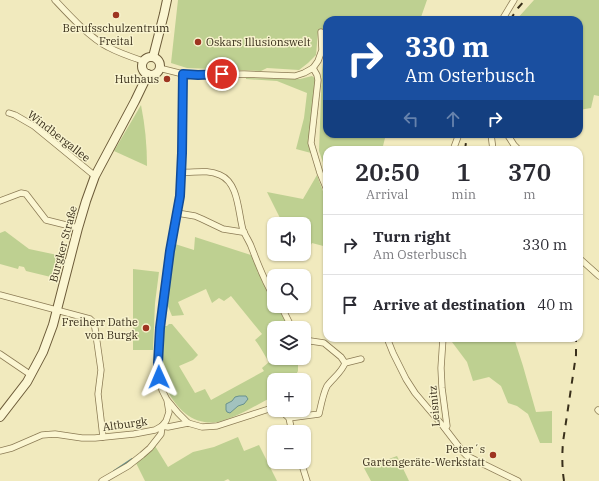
<!DOCTYPE html>
<html lang="en">
<head>
<meta charset="utf-8">
<style>
	:root { --surface:#fff; --page:#f2f2f3; --text:#2b2b33; --muted:#7c7c81; --line:#e1e1e2 }
	body { margin:0; font-family:"IBM Plex Serif",serif; background:var(--page); color:var(--text); height:100vh; display:flex; flex-direction:column; font-size:15px; white-space:nowrap }
	* { box-sizing:border-box; margin:0 }
	p { font-size:13px; color:var(--muted) }
	.icon { flex:none; width:22px; height:22px; fill:none; stroke:currentColor; stroke-width:2; stroke-linecap:round; stroke-linejoin:round }
	.map { position:relative; flex:1; overflow:hidden }
	.panel { position:absolute; left:323px; top:146px; width:260px; height:196px; display:flex; flex-direction:column; background:var(--surface); border-radius:12px; box-shadow:0 1px 3px #0004 }
	.panel>* { flex:none }
	.hud { position:absolute; left:323px; top:16px; width:260px; height:122px; border-radius:12px; box-shadow:0 1px 3px #0004; background:#1a4fa0; color:#fff; overflow:hidden }
	.fabs { position:absolute; left:267px; top:217px; display:grid; gap:8px }
	.fabs a { display:grid; place-items:center; width:44px; height:44px; border-radius:8px; background:var(--surface); box-shadow:0 1px 3px #0004; font-size:20px }
	.pin { position:absolute; display:grid; place-items:center; width:34px; height:34px; color:#fff; margin:-17px; border:2px solid #fff; border-radius:50%; box-shadow:0 1px 4px #0007 }
	.me { position:absolute; width:44px; margin:-22px; rotate:359deg; stroke-linejoin:round; filter:drop-shadow(0 0 3px #0008) }
	.turn { display:flex; align-items:center; gap:14px; height:84px; padding:0 16px; font-size:18px }
	.turn .icon { width:52px; height:52px; stroke-width:2.5 }
	.turn b { display:block; font-size:28px; line-height:34px }
	.lanes { display:flex; align-items:center; height:38px; padding:0 16px; background:#0003; justify-content:center; gap:20px; direction:ltr }
	.lanes .off { opacity:.35 }
	.eta { display:flex; justify-content:space-evenly; align-items:center; height:68px; text-align:center }
	.eta b { font-size:24px; font-weight:600; line-height:28px }
	ul { padding:0; list-style:none }
	li { display:flex; align-items:center; gap:12px; height:60px; padding:0 16px; border-top:1px solid var(--line) }
	li div { flex:1 }
	li b { display:block; font-size:15px }
	li em { font-style:normal }
	.map>svg:first-child { display:block }
	.green { fill:#bed091 }
	.water { fill:#a2c2be; stroke:#68918d }
	.lines { fill:none; stroke-linecap:round; stroke-linejoin:round }
	.stream { stroke:#68918d; stroke-width:2 }
	.minor-casing { stroke:#8b7b55; stroke-width:7 }
	.secondary-casing { stroke:#6c5b39; stroke-width:10 }
	.minor { stroke:#fbf6d2; stroke-width:5.5 }
	.secondary { stroke:#fbf6d2; stroke-width:8 }
	.rail { stroke:#392f1b; stroke-width:2; stroke-dasharray:7 7; stroke-linecap:butt }
	.route-casing { stroke:#114b97; stroke-width:10 }
	.route { stroke:#1a73e8; stroke-width:7 }
	.poi-dot { fill:#9e3521; stroke:#f8f3ce; stroke-width:1.5 }
	.labels { text-anchor:middle; stroke-width:3; stroke-linejoin:round; paint-order:stroke }
	.poi-label { font-size:11px; fill:#392f1b; stroke:#f8f3ce; text-anchor:end }
	.street-label { font-size:11px; fill:#392f1b; stroke:#f8f3ce }
</style>
</head>
<body>
<div class="map">
<svg width="599" height="481" viewBox="0 0 599 481">
	<rect width="100%" height="100%" fill="#f1eabe"/>
	<g class="green">
		<polygon points="178,0 427,0 420,20 327,20 327,134 386,134 382,150 327,150 327,174 319,151 322,70 325,50 325,33 318,32 316,55 308,63 299,70 267,68 261,71 187,68 171,63"/>
		<polygon points="534,0 599,0 599,96 594,95 591,108 579,110 579,20 516,20"/>
		<polygon points="312,76 316,79 310,144 311,153 296,149 304,118 307,93 277,81 246,79 246,78 300,79"/>
		<path d="M141,105c4,20 6,40 6,61l-33,-15z"/>
		<polygon points="317,175 324,194 327,198 327,247 312,243 302,260 299,254 304,254 304,224 283,224 267,192 303,199"/>
		<polygon points="5,231 29,249 62,256 55,278 26,271 24,267 19,266 18,269 0,264 0,233"/>
		<path d="M195,237l59,19 4,17 2,1 3,7 -1,1 2,1 5,9v2l5,5v7h5l11,22h-16v30h24v13l-5,9h-19v16c-18,9 -36,21 -56,26 -11,2 -23,-1 -32,-8 -30,-26 -24,-53 -22,-88h3l2,-2h3l26,31 -5,5 -14,6 16,27 10,-4 6,11 53,-29 -2,-3 7,-6c-5,-7 -8,-15 -14,-22l7,-6 -31,-38 -7,5 -5,-3 -7,5 -6,-14 -28,13 6,13 -12,1 -5,-12 8,-60 19,6z"/>
		<polygon points="133,269 159,272 155,303 153,350 133,350"/>
		<polygon points="456,338 514,338 523,366 536,412 552,411 552,443 540,443 528,414 517,406 508,403 501,386 489,377 473,381 467,362 452,342"/>
		<polygon points="238,437 244,451 259,445 277,481 230,481 228,479 224,481 145,481 136,463 155,446 168,467 193,452 214,447"/>
		<polygon points="397,456 409,481 371,481 364,468"/>
	</g>
	<polygon class="water" points="239,396 246,396 248,399 244,404 238,406 230,413 227,412 226,410 226,404 232,401 235,397"/>
	<g class="lines">
		<polyline class="stream" points="114,471 132,459"/>
		<g class="minor-casing">
			<g id="minor">
				<path d="M55,0c14,15 35,38 53,47 11,6 23,10 35,14"/>
				<polyline points="502,20 514,0"/>
				<polyline points="159,68 183,74 191,75 244,74 295,76 304,73 313,68 318,61 322,50 321,32"/>
				<polyline points="313,68 317,75 318,80 311,143 320,173 327,190"/>
				<polyline points="9,113 15,115 34,126 95,176"/>
				<polyline points="491,134 493,150"/>
				<polyline points="507,134 514,145 519,150"/>
				<polyline points="453,150 459,134"/>
				<path d="M181,172c13,1 26,-3 39,3 19,8 18,38 23,55 2,5 6,11 8,16 7,18 13,35 23,51"/>
				<polyline points="0,201 21,193 26,194 46,220 78,228"/>
				<polyline points="177,213 195,216 202,219 223,229 242,232 244,232"/>
				<polyline points="579,258 599,276"/>
				<polyline points="0,295 90,319 93,322 95,328 101,370 98,394 103,437"/>
				<polyline points="281,306 292,328"/>
				<polyline points="387,338 393,353 406,379 415,393 443,426 463,452 467,456 518,481"/>
				<polyline points="443,338 441,368 442,388 447,426 445,428"/>
				<polyline points="304,340 324,343 341,357 345,363"/>
				<polyline points="0,354 31,375"/>
				<polyline points="345,363 361,359"/>
				<polyline points="168,401 178,413 188,423"/>
				<polyline points="280,410 289,418 292,432"/>
				<polyline points="598,410 599,411"/>
				<path d="M289,418l30,-4c2,-9 4,-20 8,-28 6,-8 15,-14 18,-23"/>
				<polyline points="0,451 12,448 42,435 55,434 82,438 95,438 134,434 155,430 162,426 166,421 169,412 167,400 162,390 159,377 158,363 160,328 170,251 179,196 182,153 183,74"/>
				<polyline points="301,462 307,481"/>
				<polyline points="102,481 128,466 142,455 150,448 161,434 162,426 168,427 188,423 202,427 217,426 272,408 274,409"/>
			</g>
		</g>
		<g class="secondary-casing">
			<g id="secondary">
				<polyline points="153,57 164,14 167,0"/>
				<circle cx="151" cy="66" r="9"/>
				<polyline points="0,417 27,382 43,352 53,325 78,228 86,201 95,176 135,101 148,74"/>
			</g>
		</g>
		<use href="#minor" class="minor"/>
		<use href="#secondary" class="secondary"/>
		<g class="rail">
			<polyline points="510,20 518,8 525,0"/>
			<polyline points="465,150 467,134"/>
			<path d="M564,481c-2,-13 -2,-26 -1,-39l13,-87v-17"/>
		</g>
	</g>
	<g class="lines">
		<g class="route-casing">
			<polyline id="route" points="159,377 158,363 160,328 170,251 180,196 182,153 183,74 198,75 222,74"/>
		</g>
		<use href="#route" class="route"/>
	</g>
	<g class="poi-dot">
		<circle cx="116" cy="15" r="4"/>
		<circle cx="198" cy="42" r="4"/>
		<circle cx="167" cy="79" r="4"/>
		<circle cx="146" cy="328" r="4"/>
		<circle cx="493" cy="455" r="4"/>
	</g>
	<g class="labels">
		<g class="poi-label">
			<text x="116" y="32" text-anchor="middle">Berufsschulzentrum<tspan x="116" dy="13">Freital</tspan></text>
			<text x="206" y="46" text-anchor="start">Oskars Illusionswelt</text>
			<text x="159" y="83">Huthaus</text>
			<text x="138" y="326">Freiherr Dathe<tspan x="138" dy="13">von Burgk</tspan></text>
			<text x="485" y="453">Peter´s<tspan x="485" dy="13">Gartengeräte-Werkstatt</tspan></text>
		</g>
		<g class="street-label">
			<text transform="translate(59 136) rotate(38)" y="4">Windbergallee</text>
			<text transform="translate(63 244) rotate(-75)" y="4">Burgker Straße</text>
			<text transform="translate(434 406) rotate(-95)" y="4">Leisnitz</text>
			<text transform="translate(125 424) rotate(-8)" y="4">Altburgk</text>
		</g>
	</g>
</svg>
<div class="fabs">
<a><svg class="icon" aria-label="sound" viewBox="0 0 24 24"><path d="M4 9h4l5-4v14l-5-4H4zM17 9q2 3 0 6"/></svg></a>
<a><svg class="icon" aria-label="search" viewBox="0 0 24 24"><circle cx="10" cy="10" r="6"/><path d="M15 15l6 6"/></svg></a>
<a><svg class="icon" aria-label="layers" viewBox="0 0 24 24"><path d="M12 4l9 5-9 5-9-5zM3 14l9 5 9-5"/></svg></a>
<a>+</a>
<a>−</a>
</div>
<div class="pin" style="left:222px;top:74px;background:#d93025"><svg class="icon" aria-label="arrive" viewBox="0 0 24 24"><path d="M6 21V4h12l-3 4 3 4H6"/></svg></div>
<svg class="me" style="left:159px;top:377px" viewBox="-20 -20 40 40"><path d="M0-17L14 15 0 8-14 15z" fill="#1a73e8" stroke="#fff" stroke-width="4"/></svg>
<div class="hud">
<div class="turn"><svg class="icon" aria-label="right" viewBox="0 0 24 24"><path d="M7 20v-9h11M14 6l5 5-5 5"/></svg><div><b>330 m</b>Am Osterbusch</div></div>
<div class="lanes"><svg class="icon off" aria-label="left" viewBox="0 0 24 24"><path d="M17 20v-9H6M10 6l-5 5 5 5"/></svg><svg class="icon off" aria-label="ahead" viewBox="0 0 24 24"><path d="M12 20V5M6 11l6-6 6 6"/></svg><svg class="icon" aria-label="right" viewBox="0 0 24 24"><path d="M7 20v-9h11M14 6l5 5-5 5"/></svg></div>
</div>
<section class="panel">
<div class="eta">
<div><b>20:50</b><p>Arrival</p></div>
<div><b>1</b><p>min</p></div>
<div><b>370</b><p>m</p></div>
</div>
<ul>
<li><svg class="icon" aria-label="right" viewBox="0 0 24 24"><path d="M7 20v-9h11M14 6l5 5-5 5"/></svg><div><b>Turn right</b><p>Am Osterbusch</p></div><em>330 m</em></li>
<li><svg class="icon" aria-label="arrive" viewBox="0 0 24 24"><path d="M6 21V4h12l-3 4 3 4H6"/></svg><div><b>Arrive at destination</b></div><em>40 m</em></li>
</ul>
</section>
</div>
</body>
</html>
